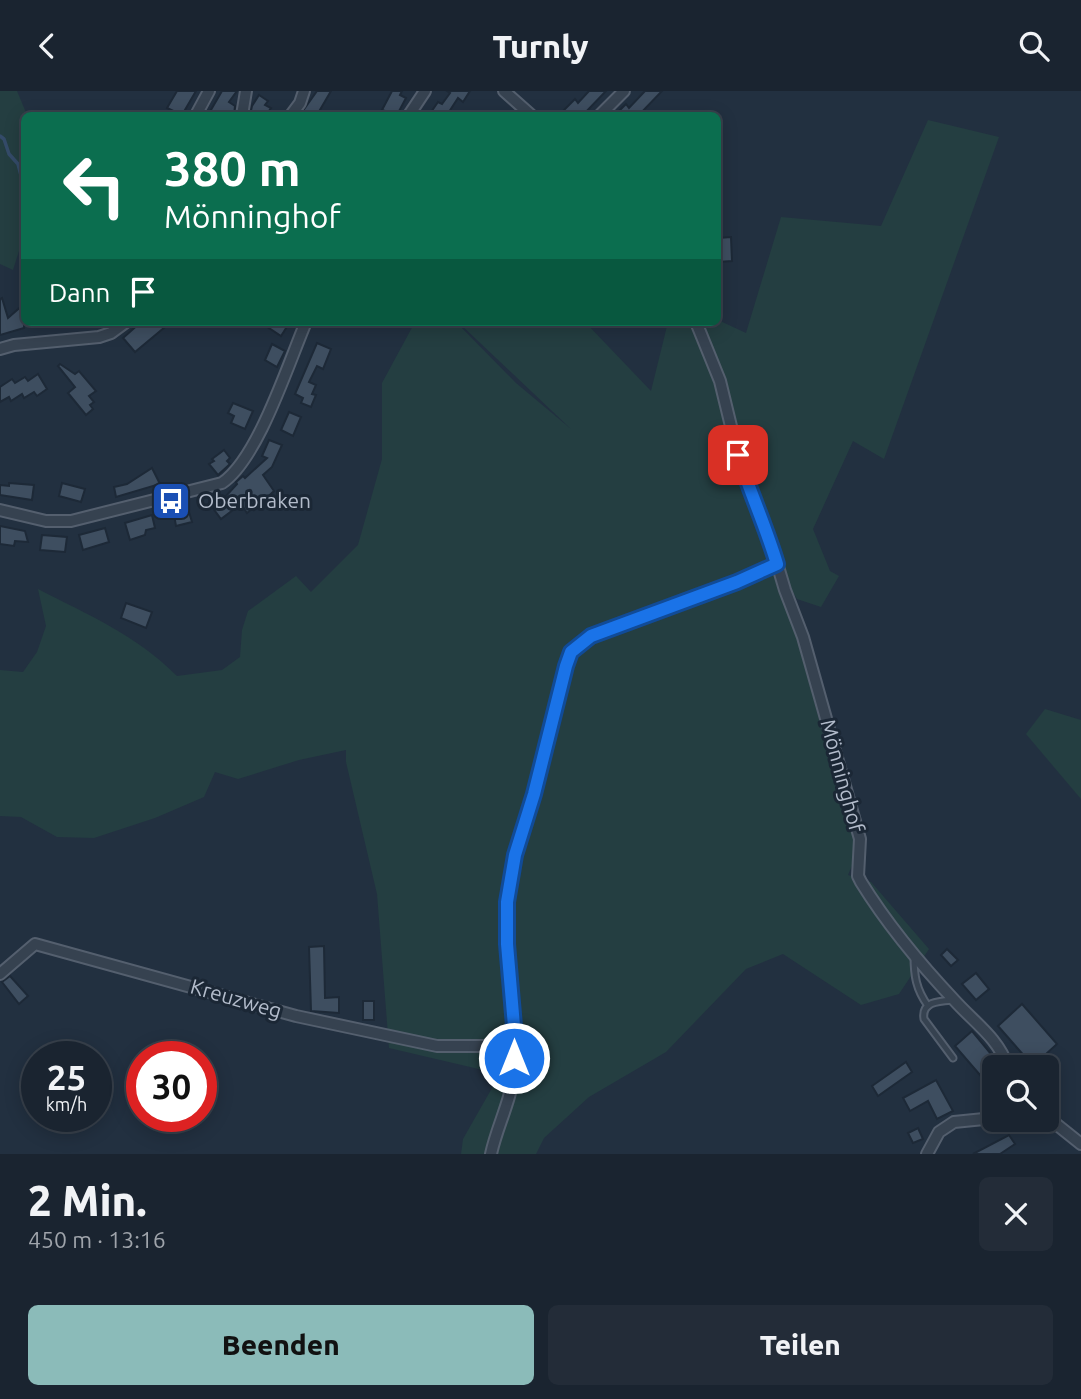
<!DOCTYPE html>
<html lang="de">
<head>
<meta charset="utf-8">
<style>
	:root { --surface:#1a2430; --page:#232c38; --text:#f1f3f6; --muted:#9fa4ab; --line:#38414c; --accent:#8bbbb9 }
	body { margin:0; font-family:Ubuntu,sans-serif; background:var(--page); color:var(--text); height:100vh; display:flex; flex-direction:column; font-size:26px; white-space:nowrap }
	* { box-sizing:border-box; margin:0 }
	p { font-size:23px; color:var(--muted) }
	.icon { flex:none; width:38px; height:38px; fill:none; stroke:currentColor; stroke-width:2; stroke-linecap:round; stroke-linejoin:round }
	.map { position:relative; height:1063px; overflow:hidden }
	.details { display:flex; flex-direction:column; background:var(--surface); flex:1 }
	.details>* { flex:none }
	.top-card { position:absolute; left:21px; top:21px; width:700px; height:214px; border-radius:10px; box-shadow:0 4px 18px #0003,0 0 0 2px var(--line); background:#0b6e4f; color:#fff; overflow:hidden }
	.buttons { position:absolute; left:982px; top:964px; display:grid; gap:14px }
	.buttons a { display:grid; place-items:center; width:77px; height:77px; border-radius:10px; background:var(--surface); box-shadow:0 4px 18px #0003,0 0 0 2px var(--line); font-size:35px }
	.speed { position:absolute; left:21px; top:950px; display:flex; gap:14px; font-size:35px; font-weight:700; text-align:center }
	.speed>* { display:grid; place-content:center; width:91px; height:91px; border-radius:50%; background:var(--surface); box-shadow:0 4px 18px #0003,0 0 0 2px var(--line); line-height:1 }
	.speed small { font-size:18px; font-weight:400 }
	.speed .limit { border:10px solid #d22; background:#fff; color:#111 }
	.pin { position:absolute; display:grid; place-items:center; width:60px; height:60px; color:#fff; margin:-30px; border-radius:14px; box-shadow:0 4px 10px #0006 }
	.me { position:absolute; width:77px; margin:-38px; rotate:0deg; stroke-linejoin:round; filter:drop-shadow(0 0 5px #0008) }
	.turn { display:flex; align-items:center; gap:24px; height:147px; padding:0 28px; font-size:32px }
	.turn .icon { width:91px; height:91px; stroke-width:2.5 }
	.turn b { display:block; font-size:49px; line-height:60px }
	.then { display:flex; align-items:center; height:66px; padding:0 28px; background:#0003; gap:14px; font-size:26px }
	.round { display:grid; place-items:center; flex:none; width:74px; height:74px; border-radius:10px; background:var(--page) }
	.head { display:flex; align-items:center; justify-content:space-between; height:119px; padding:0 28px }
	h1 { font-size:42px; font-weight:800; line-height:52px }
	.primary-button { display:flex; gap:14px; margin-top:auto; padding:14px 28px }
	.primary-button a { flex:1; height:80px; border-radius:10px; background:var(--accent); color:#111; font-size:28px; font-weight:800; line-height:80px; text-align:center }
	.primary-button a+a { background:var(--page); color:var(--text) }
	header { display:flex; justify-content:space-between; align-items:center; height:91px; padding:0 28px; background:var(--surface); font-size:32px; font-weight:800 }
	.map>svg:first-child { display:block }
	.green { fill:#243e41 }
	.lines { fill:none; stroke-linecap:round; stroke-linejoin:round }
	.stream { stroke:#344b69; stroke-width:3.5 }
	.building { fill:#3e4e60; stroke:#1d2937; stroke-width:2 }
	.service-casing { stroke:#545f6e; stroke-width:9 }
	.minor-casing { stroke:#545f6e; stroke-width:14 }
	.service { stroke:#364250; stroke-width:5 }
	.minor { stroke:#364250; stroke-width:10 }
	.route-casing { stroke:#114b97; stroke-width:18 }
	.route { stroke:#1a73e8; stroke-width:12 }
	.labels { text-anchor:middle; stroke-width:6; stroke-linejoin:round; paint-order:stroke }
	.poi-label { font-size:21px; fill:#b3bccb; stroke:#1b2735; text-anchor:start }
	.street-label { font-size:21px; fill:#b3bccb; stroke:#1b2735 }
</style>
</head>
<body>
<header><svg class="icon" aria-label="back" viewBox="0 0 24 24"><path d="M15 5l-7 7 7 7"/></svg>Turnly<svg class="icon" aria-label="search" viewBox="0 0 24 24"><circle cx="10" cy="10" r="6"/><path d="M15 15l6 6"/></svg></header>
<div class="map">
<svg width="1081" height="1063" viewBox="0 0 1081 1063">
	<rect width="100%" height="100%" fill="#223040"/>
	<g class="green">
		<polygon points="0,0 17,0 27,24 24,24 24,144 13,179 0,173"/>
		<path d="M928,29l71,17 -115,322 -31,-18 -40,88 17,42 9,5 -18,31 -24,-8 -8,-13 -14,-12 19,54 41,149 21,63 2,11 -10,24 23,7 58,67 -30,45 -38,11 -78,-51 -37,15 -80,83 -77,45 -45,41 -8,16h-75l2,-15 37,-65 -111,-26 -12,-154 -31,-132v-12l-47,10 -61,19 -23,-7 -11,25 -49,21 -61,20 -37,-1 -36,-20 -21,-1v-146l23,2 14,-20 9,-26 -8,-37c52,27 97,45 139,87l45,-6 18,-13 2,-27 6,-19 48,-35 15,16 47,-47 24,-86v-76l33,-61h41l60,61 55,46 -113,-107h127l66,69 17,-69h50v-2l28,13 35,-116 100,9z"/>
		<polygon points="1045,618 1081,629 1081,708 1026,643"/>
	</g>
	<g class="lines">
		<polyline class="stream" points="0,45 4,48 9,63 18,73 24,96"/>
	</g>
	<g class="building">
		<polygon points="177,0 196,0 182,24 167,17"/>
		<polygon points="222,0 237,0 229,11 235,15 234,24 208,24"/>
		<polygon points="317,0 331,0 317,24 300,24"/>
		<polygon points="392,0 402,0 400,4 406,7 397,24 382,19"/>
		<polygon points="447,0 470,0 463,11 458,7 447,24 429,24 438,11 442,13 450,2"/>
		<polygon points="589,0 606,0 583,24 559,24 575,8 578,12"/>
		<polygon points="645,0 662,0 639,24 615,24 626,13 629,17"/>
		<polygon points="259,4 268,10 265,14 271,17 266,24 250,24 252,15"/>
		<polygon points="731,146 732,170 718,171 718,147"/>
		<polygon points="2,207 8,227 24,213 24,237 0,244 0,208"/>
		<polygon points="141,231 171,231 135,261 123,247"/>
		<polygon points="260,231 290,231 281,245"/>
		<polygon points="317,252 331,258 323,278 317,275 309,291 316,294 312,303 316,304 311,316 301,312 303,307 295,303"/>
		<polygon points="272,253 285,260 277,276 265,269"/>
		<polygon points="60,273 75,283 79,280 96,300 89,305 94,311 90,314 93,318 86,324 68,302 75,296 58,275"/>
		<polygon points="38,283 47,298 37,305 34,301 24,307 22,303 11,310 9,306 0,311 0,296 12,288 15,292 25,286 28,290"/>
		<polygon points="233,312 253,320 245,338 231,332 234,325 228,322"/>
		<polygon points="289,321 301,326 293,345 281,339"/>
		<polygon points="269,349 282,354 272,376 263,384 274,400 254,419 253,417 247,422 241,413 221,428 212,416 226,405 237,393 236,391 243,385 245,387 267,367 262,365"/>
		<polygon points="224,359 230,367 227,370 230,373 218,384 209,373 214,370 212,368"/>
		<polygon points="152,377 160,393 116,406 114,396 127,393"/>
		<polygon points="9,392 34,394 32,409 0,404 0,394 9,395"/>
		<polygon points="62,392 85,398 81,411 59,405"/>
		<polygon points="189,421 192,431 176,435 174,424"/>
		<polygon points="152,424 155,437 146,439 145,444 130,449 125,432"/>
		<polygon points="0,435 25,440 28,451 15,450 14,455 0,453"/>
		<polygon points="105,437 109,451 83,459 79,444"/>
		<polygon points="42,444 67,446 65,461 40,459"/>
		<polygon points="126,512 152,521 146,537 121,527"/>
		<polygon points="324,855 325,907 339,906 339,922 311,920 309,856"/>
		<polygon points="947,858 958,869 951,875 941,864"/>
		<polygon points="976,882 989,898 976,909 962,893"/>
		<polygon points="10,885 28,905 19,913 2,891"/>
		<rect x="363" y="910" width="11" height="19"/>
		<polygon points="1022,913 1057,953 1033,975 998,935"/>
		<polygon points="972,940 996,969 980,984 955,955"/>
		<polygon points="906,971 912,981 878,1005 872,995"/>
		<polygon points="936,989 953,1020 937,1028 928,1010 910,1020 903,1007"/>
		<polygon points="183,1026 195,1026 197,1034 186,1037"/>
		<polygon points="918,1037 923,1048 913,1052 908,1042"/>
		<polygon points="1009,1044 1015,1053 1000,1063 973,1063"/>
	</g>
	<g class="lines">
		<g class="service-casing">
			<g id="service">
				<path d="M914,865c0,20 2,33 14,50"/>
				<path d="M953,967l-29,-39c-3,-18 16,-18 30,-19"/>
			</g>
		</g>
		<g class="minor-casing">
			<g id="minor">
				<polyline points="504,0 531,24"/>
				<polyline points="196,24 209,0"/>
				<polyline points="242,24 246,0"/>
				<polyline points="291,24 300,12 304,0"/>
				<polyline points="409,24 425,0"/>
				<polyline points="600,24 624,0"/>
				<path d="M696,231l24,59 18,74 14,43 16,35 17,57 18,47 57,202 -2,37 3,6c26,42 60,83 94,119 20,22 43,37 53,66"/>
				<polyline points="0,258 14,254 99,246 111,242 126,231"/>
				<path d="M0,419l46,11h25l151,-38c36,-24 66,-119 84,-161"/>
				<polyline points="0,883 35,853 296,925 437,955 486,955 503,964 512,978"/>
				<polyline points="486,955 514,935"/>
				<polyline points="1046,1025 1081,1053"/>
				<path d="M491,1063c6,-28 21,-55 23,-84 3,-65 -13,-129 -3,-194l60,-224 20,-16 146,-54 40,-18"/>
				<polyline points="927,1063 939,1041 954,1031 994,1027"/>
			</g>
		</g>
		<use href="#service" class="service"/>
		<use href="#minor" class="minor"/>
	</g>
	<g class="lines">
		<g class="route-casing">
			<path id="route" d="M514,967v-32l-7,-82v-42l8,-47 19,-61 32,-128 5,-14 20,-16 146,-54 40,-18c-11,-37 -27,-72 -39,-109"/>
		</g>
		<use href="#route" class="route"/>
	</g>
	<defs>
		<g id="bus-square" transform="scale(2.0125)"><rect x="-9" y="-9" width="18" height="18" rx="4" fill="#1a4fb4" stroke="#1b2735"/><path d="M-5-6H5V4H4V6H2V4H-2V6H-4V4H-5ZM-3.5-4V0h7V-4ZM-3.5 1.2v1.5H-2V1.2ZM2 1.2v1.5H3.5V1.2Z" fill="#fff"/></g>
	</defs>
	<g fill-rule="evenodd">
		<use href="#bus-square" x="171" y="410"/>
	</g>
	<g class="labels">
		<g class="poi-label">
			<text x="198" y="417">Oberbraken</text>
		</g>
		<g class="street-label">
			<text transform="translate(842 685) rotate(75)" y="7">Mönninghof</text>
			<text transform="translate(236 908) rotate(16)" y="7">Kreuzweg</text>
		</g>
	</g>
</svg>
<div class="buttons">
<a><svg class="icon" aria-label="search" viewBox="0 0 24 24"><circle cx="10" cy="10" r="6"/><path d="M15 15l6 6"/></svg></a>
</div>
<div class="speed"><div>25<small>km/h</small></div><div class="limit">30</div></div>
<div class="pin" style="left:738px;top:364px;background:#d93025"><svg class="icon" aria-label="arrive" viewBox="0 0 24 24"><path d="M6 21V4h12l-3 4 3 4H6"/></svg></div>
<svg class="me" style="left:514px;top:967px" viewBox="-20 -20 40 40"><circle r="17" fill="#1a73e8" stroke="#fff" stroke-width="3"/><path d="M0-11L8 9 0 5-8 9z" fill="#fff"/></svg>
<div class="top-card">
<div class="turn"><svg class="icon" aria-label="left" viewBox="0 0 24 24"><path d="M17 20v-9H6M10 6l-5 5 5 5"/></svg><div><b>380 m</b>Mönninghof</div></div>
<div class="then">Dann<svg class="icon" aria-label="arrive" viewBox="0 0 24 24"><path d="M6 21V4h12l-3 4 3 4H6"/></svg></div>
</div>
</div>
<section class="details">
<div class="head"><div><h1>2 Min.</h1><p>450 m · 13:16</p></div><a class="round"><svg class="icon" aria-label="close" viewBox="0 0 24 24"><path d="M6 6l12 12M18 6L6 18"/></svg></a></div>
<div class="primary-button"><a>Beenden</a><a>Teilen</a></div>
</section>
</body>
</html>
